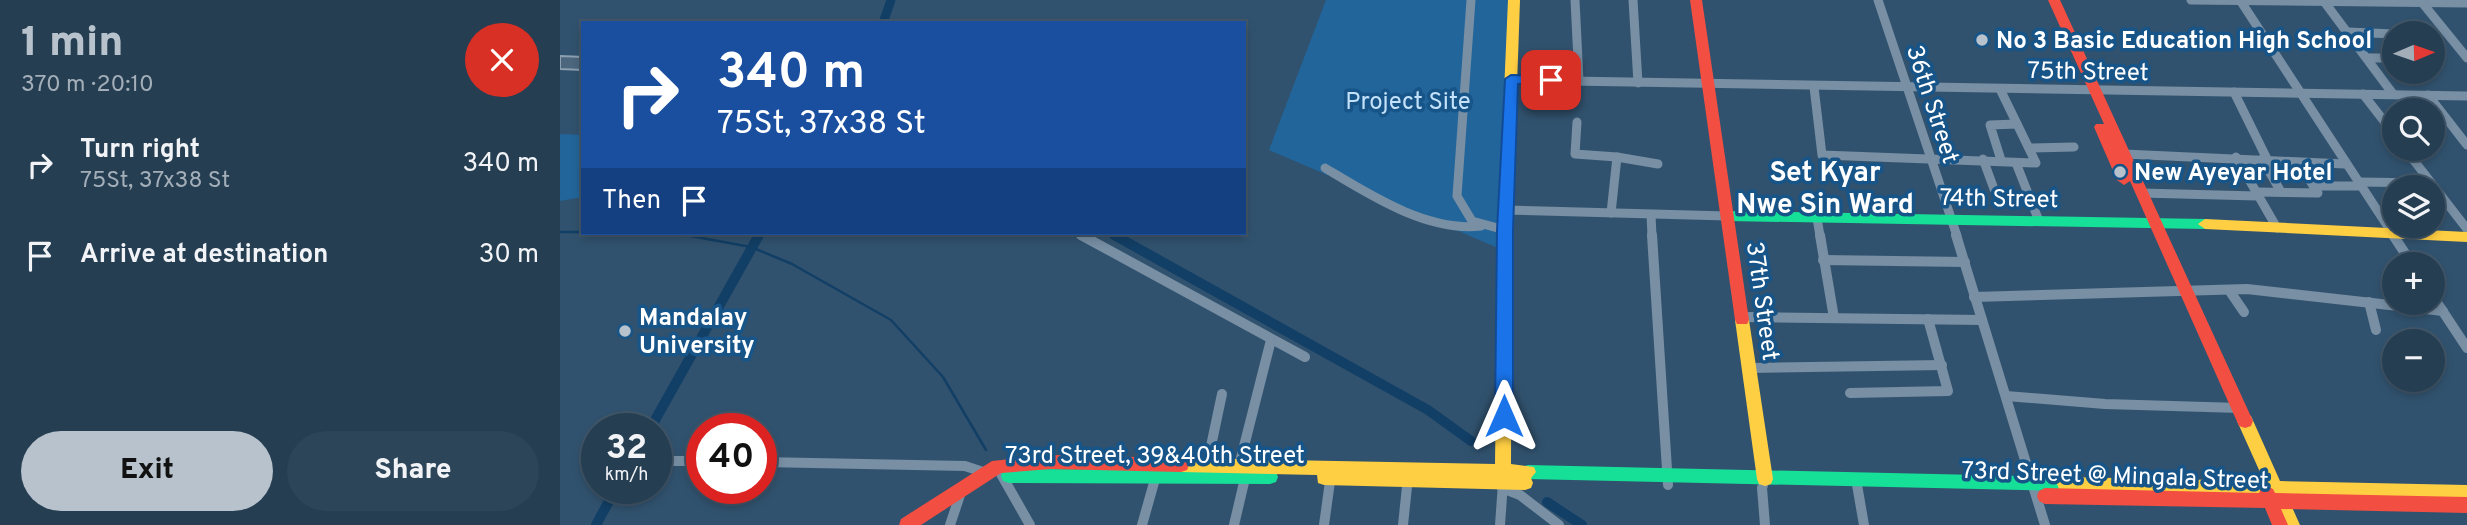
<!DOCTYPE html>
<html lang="en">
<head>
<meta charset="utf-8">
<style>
	:root { --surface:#253e52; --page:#2d4559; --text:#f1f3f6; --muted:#a3aeb8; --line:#425769; --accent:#b7c2cc }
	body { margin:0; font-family:Overpass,sans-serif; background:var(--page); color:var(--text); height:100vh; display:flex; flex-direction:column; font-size:26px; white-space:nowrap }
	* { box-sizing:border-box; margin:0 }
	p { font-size:23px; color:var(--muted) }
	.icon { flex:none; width:38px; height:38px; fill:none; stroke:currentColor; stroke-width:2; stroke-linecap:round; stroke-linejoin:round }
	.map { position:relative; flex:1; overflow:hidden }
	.drawer { display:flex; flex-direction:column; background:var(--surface); width:560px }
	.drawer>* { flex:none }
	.hud { position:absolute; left:21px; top:21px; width:665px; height:214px; border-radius:0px; box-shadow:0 4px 10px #0003,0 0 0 2px var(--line); background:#1a4fa0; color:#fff; overflow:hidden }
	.needle { width:46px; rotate:88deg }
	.fabs { position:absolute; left:1822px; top:21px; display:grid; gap:14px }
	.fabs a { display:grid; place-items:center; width:63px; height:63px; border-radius:50%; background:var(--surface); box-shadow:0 4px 10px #0003,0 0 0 2px var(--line); font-size:35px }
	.speed { position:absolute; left:21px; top:413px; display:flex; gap:14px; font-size:35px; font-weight:700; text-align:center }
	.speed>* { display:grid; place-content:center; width:91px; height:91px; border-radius:50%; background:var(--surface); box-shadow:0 4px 10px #0003,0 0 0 2px var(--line); line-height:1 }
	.speed small { font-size:18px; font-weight:400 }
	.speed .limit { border:10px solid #d22; background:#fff; color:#111 }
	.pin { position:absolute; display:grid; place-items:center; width:60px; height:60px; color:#fff; margin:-30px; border-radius:14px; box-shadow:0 4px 10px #0006 }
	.me { position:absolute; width:77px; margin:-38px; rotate:0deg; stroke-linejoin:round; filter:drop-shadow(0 0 5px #0008) }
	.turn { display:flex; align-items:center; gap:24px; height:147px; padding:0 21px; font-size:32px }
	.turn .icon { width:91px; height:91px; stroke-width:2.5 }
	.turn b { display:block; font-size:49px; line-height:60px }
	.then { display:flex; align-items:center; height:66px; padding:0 21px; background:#0003; gap:14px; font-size:26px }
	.round { display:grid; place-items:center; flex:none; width:74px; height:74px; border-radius:37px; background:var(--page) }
	.headline { display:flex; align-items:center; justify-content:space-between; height:119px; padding:0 21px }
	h1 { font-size:42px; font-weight:800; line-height:52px; color:var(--accent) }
	.action { display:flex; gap:14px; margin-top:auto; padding:14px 21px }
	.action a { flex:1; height:80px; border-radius:42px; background:var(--accent); color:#111; font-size:28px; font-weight:800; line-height:80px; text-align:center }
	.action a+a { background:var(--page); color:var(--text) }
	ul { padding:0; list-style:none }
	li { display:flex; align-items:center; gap:21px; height:91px; padding:0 21px }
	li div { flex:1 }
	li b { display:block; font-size:26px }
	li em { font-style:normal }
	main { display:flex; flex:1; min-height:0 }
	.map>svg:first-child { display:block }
	.green { fill:#22659a }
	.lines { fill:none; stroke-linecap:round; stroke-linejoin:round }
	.stream { stroke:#123f66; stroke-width:2.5 }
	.canal-far1 { stroke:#123f66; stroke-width:9 }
	.canal { stroke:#123f66; stroke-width:10 }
	.building { fill:#4b667d; stroke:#8ca0b1; stroke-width:2 }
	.street-far1 { stroke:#788fa4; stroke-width:9 }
	.street { stroke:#788fa4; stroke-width:10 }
	.fast { fill:#16e098; fill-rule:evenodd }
	.slow { fill:#ffcf43; fill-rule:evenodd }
	.jam { fill:#f24e42; fill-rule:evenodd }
	.route { fill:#1a73e8; stroke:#114b97; stroke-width:2 }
	.poi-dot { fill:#b7c2cc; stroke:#175488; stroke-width:2.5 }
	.labels { text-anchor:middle; stroke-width:7; stroke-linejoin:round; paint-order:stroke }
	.poi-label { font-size:24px; font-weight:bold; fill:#fff; stroke:#175488; text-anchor:start }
	.street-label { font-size:24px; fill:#fff; stroke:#175488 }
	.park-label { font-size:24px; fill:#c4e2fa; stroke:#175488 }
	.quarter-label { font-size:28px; font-weight:bold; fill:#fff; stroke:#175488 }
</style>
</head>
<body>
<main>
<section class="drawer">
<div class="headline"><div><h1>1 min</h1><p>370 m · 20:10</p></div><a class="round" style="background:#d93025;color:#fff"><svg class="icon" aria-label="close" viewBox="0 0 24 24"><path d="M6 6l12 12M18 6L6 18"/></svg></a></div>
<ul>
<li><svg class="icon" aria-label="right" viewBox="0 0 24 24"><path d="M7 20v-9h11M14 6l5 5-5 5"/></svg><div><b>Turn right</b><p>75St, 37x38 St</p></div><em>340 m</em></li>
<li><svg class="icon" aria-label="arrive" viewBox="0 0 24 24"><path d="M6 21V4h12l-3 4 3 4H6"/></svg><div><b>Arrive at destination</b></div><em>30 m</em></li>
</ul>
<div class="action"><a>Exit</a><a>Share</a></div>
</section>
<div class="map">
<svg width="1907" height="525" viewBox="0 0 1907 525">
	<rect width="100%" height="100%" fill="#31526e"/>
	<g class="green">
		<polygon points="766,0 954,0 945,251 709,150"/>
		<polygon points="0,134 23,135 23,197 0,201"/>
	</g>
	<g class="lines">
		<g class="stream">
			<polyline points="0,232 23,232"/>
			<polyline points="39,233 131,236 191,247 232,264 331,320 383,377 426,450"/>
		</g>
		<g class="canal-far1">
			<polyline points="323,23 331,0"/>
			<polyline points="551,233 557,236"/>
			<polyline points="198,236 200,233"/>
		</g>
		<g class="canal">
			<polyline points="554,235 868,410 911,441"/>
			<polyline points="90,429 199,235"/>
			<polyline points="987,502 1022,525"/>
			<polyline points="36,525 56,488"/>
		</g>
	</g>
	<polygon class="building" points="0,56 23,57 23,70 0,69"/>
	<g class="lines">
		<g class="street-far1">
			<polyline points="911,0 897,196 912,221 945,230"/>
			<polyline points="1015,0 1019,81"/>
			<polyline points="1073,0 1078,83"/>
			<polyline points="1318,0 1397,236"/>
			<polyline points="1631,0 1907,3"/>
			<polyline points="1680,0 1834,236"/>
			<polyline points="1763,0 1833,94"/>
			<polyline points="1860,0 1907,58"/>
			<polyline points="1788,32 1834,34"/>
			<polyline points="1808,58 1834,58"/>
			<polyline points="951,80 1907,96"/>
			<polyline points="1254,87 1262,155 1476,163 1440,89"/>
			<polyline points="1674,92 1707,159"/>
			<polyline points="1803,94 1834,134"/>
			<polyline points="1868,95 1907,145"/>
			<polyline points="1017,122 1015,154 1057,157"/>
			<polyline points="1469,148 1514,147"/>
			<polyline points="1845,149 1907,229"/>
			<polyline points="1564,154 1785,164"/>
			<polyline points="1676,157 1717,228"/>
			<polyline points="1423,159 1434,189"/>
			<polyline points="1702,159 1721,192"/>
			<polyline points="1441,160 1430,125 1457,124"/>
			<polyline points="1456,163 1479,221"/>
			<path d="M765,168c45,27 102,64 156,58"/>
			<polyline points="1798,182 1871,183"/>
			<polyline points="1754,186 1800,186"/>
			<polyline points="1695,192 1758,193 1745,173"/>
			<polyline points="1581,193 1697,196"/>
			<polyline points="946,210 1167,216"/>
			<polyline points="1051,213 1057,157 1098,164"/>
			<polyline points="1091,215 1092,236"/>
			<polyline points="1257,218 1260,236"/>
			<polyline points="518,233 524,236"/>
		</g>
		<g class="street">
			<polyline points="521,235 745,357"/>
			<polyline points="1092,235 1108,485"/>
			<polyline points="1260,235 1274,318"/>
			<polyline points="1396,235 1485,525"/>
			<polyline points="1833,235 1852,264"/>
			<polyline points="1263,260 1405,262"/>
			<polyline points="1669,290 1684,312"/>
			<polyline points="1872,295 1907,348"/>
			<polyline points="1414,297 1687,289 1883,311"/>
			<polyline points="1809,302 1816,330"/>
			<polyline points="1183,317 1422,320"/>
			<polyline points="1190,368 1382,365"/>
			<polyline points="1290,393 1388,391 1368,319"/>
			<polyline points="1446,396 1545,404 1680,408"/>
			<polyline points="96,461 142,461"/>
			<polyline points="201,462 405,466 426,473"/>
			<polyline points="647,465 662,394"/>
			<polyline points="679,466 711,340"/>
			<polyline points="441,474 470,525"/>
			<polyline points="1205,479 1202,488 1205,525"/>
			<polyline points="1296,479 1304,525"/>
			<polyline points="942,488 960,495 999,525"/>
			<polyline points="390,525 401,492"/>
			<polyline points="582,525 597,472"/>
			<polyline points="674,525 686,474"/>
			<polyline points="764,525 771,474"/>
			<polyline points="843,525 848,477"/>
			<polyline points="940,525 943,483"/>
		</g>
		<g class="fast">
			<polygon points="1167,211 1645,219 1652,224 1645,229 1167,221 1160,216"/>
			<polygon points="968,465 1505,477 1511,479 1513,484 1511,489 1505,491 968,479 962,477 960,472 962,467"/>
			<polygon points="449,469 710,470 716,472 718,477 716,482 710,484 449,483 443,481 441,476 443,471"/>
		</g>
		<g class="slow">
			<polygon points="948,0 960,0 952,230 951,464 974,467 976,472 971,478 973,483 971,488 965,490 764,485 758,483 757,475 621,472 615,470 613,465 615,460 621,458 935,464 938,230"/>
			<polygon points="1645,219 1907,232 1907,242 1645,229 1638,224"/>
			<polygon points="1182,314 1187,316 1189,320 1213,479 1211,484 1205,486 1199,484 1197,479 1175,320 1177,316"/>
			<polygon points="1685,414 1691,416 1720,481 1907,485 1907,501 1727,496 1740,525 1724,525 1711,496 1505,491 1499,489 1497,484 1499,479 1505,477 1704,481 1677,421 1679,416"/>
		</g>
		<g class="jam">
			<polygon points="1130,0 1142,0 1189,320 1187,324 1177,324 1175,320"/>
			<polygon points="1488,0 1500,0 1693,421 1691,426 1685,428 1679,426 1570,181 1564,185 1557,180 1534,127 1536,124 1544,124"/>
			<polygon points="491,455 621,458 627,460 629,465 627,470 621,472 491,469 441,473 361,525 339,525 341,519 432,461"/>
			<polygon points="1707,486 1713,489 1715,493 1907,497 1907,513 1721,509 1728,525 1712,525 1705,508 1485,504 1479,501 1477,496 1479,491 1485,488 1699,493 1701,489"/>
		</g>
	</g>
	<polygon class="route" points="951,75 991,76 998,80 991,85 958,84 953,230 953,416 944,424 935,416 937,230 945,79"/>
	<g class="poi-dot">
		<circle cx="1422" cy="40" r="7"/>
		<circle cx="1560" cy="172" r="7"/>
		<circle cx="65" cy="331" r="7"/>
	</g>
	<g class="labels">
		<g class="poi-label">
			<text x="1436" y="48">No 3 Basic Education High School</text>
			<text x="1574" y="180">New Ayeyar Hotel</text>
			<text x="79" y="325">Mandalay<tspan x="79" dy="28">University</tspan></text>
		</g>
		<g class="street-label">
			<text transform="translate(1528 71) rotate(1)" y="8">75th Street</text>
			<text transform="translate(1373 104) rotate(72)" y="8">36th Street</text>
			<text transform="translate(1439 198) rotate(1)" y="8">74th Street</text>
			<text transform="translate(1203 301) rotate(82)" y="8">37th Street</text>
			<text x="595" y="463">73rd Street, 39&amp;40th Street</text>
			<text transform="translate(1555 475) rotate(2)" y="8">73rd Street @ Mingala Street</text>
		</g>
		<g class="park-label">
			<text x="848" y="109">Project Site</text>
		</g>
		<g class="quarter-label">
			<text x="1265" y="181">Set Kyar<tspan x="1265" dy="32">Nwe Sin Ward</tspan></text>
		</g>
	</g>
</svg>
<div class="fabs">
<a><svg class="needle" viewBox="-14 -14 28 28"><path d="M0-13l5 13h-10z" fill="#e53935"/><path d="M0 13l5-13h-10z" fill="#a3aeb8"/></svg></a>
<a><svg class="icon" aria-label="search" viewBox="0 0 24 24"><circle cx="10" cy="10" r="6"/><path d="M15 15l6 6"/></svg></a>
<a><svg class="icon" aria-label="layers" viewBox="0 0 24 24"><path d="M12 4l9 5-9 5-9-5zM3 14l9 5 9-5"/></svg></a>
<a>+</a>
<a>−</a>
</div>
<div class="speed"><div>32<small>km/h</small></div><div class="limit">40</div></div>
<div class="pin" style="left:991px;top:80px;background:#d93025"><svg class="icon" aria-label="arrive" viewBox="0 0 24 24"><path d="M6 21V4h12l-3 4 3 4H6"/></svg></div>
<svg class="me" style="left:944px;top:416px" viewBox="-20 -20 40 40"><path d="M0-17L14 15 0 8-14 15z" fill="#1a73e8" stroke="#fff" stroke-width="4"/></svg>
<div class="hud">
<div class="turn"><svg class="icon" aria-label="right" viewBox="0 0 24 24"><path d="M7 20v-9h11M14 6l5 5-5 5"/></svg><div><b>340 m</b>75St, 37x38 St</div></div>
<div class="then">Then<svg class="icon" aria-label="arrive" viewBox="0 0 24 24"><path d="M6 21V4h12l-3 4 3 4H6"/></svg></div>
</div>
</div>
</main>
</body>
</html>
